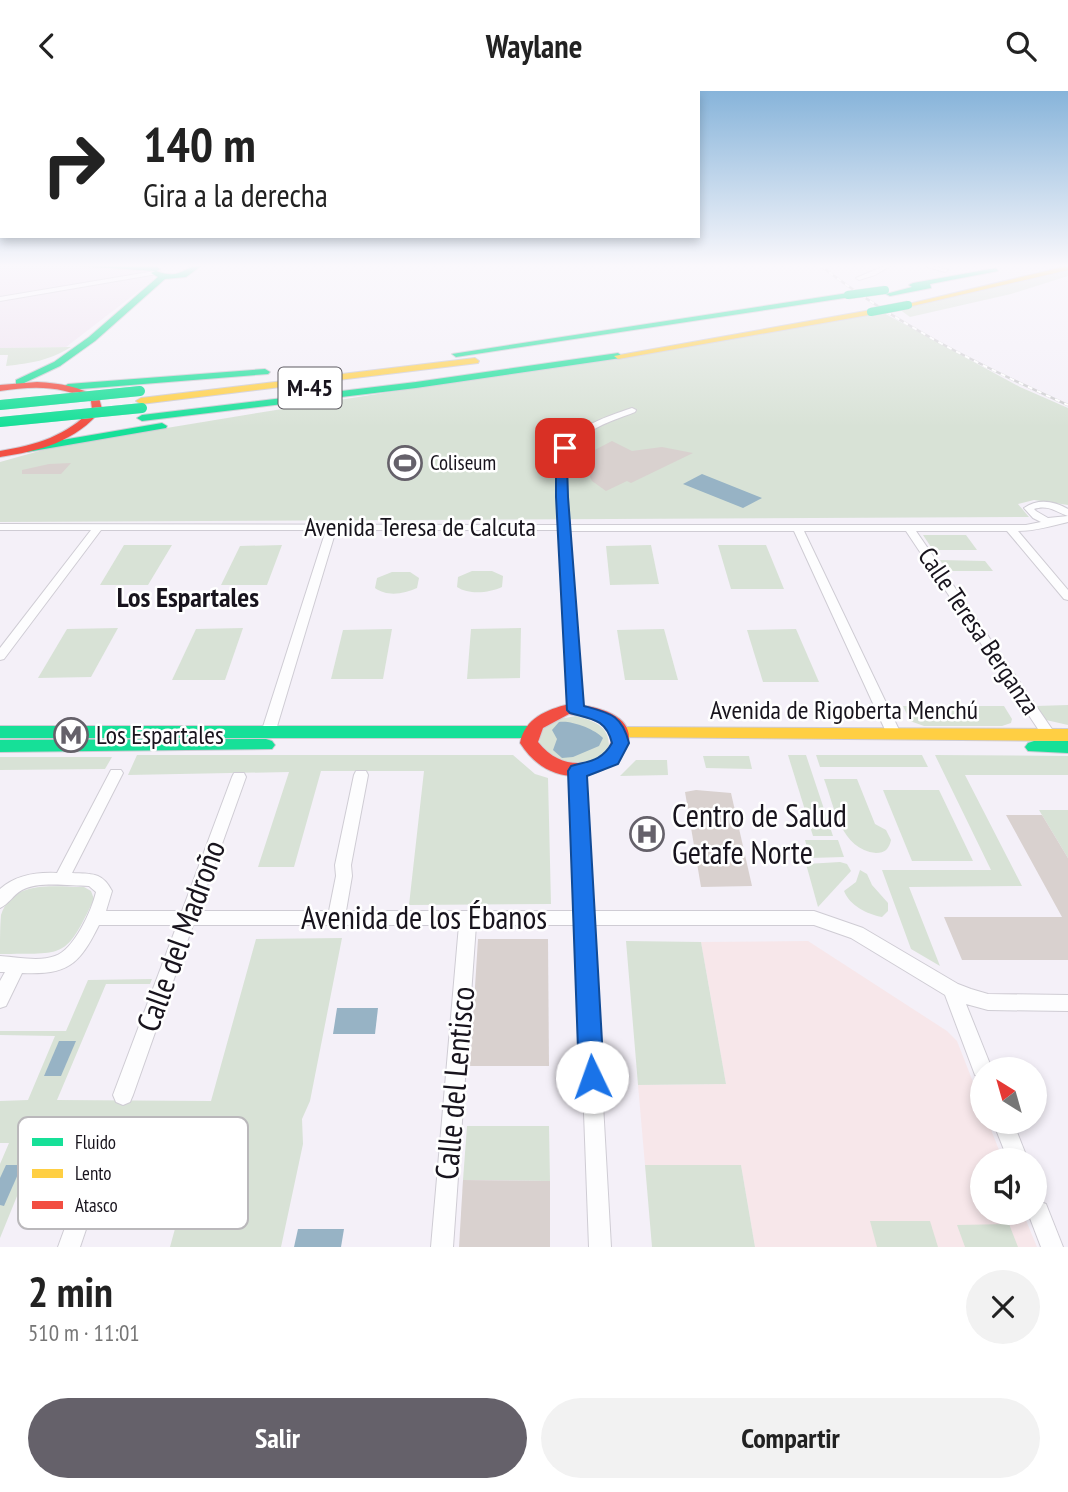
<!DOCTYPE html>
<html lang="es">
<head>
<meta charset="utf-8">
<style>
	:root { --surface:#fff; --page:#f2f2f2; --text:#222; --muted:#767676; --accent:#65616a }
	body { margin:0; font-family:"PT Sans Narrow",sans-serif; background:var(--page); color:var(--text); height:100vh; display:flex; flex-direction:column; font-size:26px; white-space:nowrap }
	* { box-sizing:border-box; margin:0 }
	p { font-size:23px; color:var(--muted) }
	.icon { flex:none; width:38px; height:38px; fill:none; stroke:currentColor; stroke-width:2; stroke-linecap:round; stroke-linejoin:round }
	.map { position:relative; height:1156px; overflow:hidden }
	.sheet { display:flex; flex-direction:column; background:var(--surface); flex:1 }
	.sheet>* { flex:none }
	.banner { position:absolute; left:0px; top:0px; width:700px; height:147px; box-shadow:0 4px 10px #0003; background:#fff; color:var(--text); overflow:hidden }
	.needle { width:46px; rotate:323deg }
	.buttons { position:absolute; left:970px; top:966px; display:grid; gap:14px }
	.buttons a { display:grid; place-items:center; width:77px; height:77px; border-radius:50%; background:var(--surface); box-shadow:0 4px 10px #0003; font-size:35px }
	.pin { position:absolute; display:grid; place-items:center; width:60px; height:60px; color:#fff; margin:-30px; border-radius:14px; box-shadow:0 4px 10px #0006 }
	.me { position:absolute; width:77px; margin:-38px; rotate:357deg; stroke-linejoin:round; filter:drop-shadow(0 0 5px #0008) }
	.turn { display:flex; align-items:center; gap:24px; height:147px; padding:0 28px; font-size:32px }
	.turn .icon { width:91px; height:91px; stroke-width:2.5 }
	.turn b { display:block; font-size:49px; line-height:60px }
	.round { display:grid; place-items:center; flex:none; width:74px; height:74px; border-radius:37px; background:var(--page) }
	.head { display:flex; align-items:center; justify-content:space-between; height:119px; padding:0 28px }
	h1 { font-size:42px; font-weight:700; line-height:52px }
	.primary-button { display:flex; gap:14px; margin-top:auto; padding:14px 28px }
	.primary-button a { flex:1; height:80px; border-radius:42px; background:var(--accent); color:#fff; font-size:28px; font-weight:700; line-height:80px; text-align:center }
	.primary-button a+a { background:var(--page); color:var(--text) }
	header { display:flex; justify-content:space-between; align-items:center; height:91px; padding:0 28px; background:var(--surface); font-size:32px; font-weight:700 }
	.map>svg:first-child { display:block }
	.industrial { fill:#efe3f0 }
	.education { fill:#f7e7ea }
	.green { fill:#d8e2d6 }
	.water { fill:#97b3c5 }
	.building { fill:#d9d1cf }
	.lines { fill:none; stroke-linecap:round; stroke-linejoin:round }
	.street-casing { stroke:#cfccd4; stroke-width:2 }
	.fast-casing { stroke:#cfccd4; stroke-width:2 }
	.slow-casing { stroke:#cfccd4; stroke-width:2 }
	.jam-casing { stroke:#cfccd4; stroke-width:2 }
	.street { fill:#fdfdfe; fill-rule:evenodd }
	.fast { fill:#16e098; fill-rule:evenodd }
	.slow { fill:#ffcf43; fill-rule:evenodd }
	.jam { fill:#f24e42; fill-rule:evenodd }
	.rail-casing { stroke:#cfcfd1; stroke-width:2.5 }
	.rail { stroke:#fff; stroke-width:2; stroke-dasharray:5; stroke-linecap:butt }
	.fast-bridge-far1-casing { stroke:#cfccd4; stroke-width:9; stroke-linecap:butt }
	.fast-bridge-casing { stroke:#cfccd4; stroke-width:10; stroke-linecap:butt }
	.fast-bridge-far1 { stroke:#16e098; stroke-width:8 }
	.fast-bridge { stroke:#16e098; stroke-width:10 }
	.route { fill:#1a73e8; stroke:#114b97; stroke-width:2 }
	.labels { text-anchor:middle; stroke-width:5; stroke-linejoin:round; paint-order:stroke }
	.far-poi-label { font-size:21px; fill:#18141d; stroke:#fff; text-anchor:start }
	.shield { fill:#fff; stroke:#5d5a61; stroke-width:2 }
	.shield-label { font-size:24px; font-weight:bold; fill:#18141d }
	.street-label { font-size:26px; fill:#18141d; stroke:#fff }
	.poi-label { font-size:26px; fill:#18141d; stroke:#fff; text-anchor:start }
	.neighbourhood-label { font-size:28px; font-weight:bold; fill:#18141d; stroke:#fff }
	.near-poi-label { font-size:32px; fill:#18141d; stroke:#fff; text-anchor:start }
	.near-street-label { font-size:32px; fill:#18141d; stroke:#fff }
	.key { fill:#fff; stroke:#bab8bb; stroke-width:2 }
	.key-label { font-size:19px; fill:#18141d }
</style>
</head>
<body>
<header><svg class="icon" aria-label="back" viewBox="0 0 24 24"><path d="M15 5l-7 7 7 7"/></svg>Waylane<svg class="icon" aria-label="search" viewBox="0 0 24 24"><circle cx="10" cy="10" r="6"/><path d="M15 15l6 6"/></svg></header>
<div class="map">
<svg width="1068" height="1156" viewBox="0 0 1068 1156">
	<rect width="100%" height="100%" fill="#f4f0f8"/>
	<polygon class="industrial" points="0,175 160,175 153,179 153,189 66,256 0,257"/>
	<polygon class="education" points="808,850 947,940 957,950 982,1014 982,1031 988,1031 1003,1069 982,1069 982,1122 1023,1122 1037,1156 755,1156 741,1074 645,1074 638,994 726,993 701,851"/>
	<g class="green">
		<polygon points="1068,179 1068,185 1011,203 910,226 899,218"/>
		<path d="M882,221l138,75 48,21v97l-34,-5 -16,4 11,13 -1029,5v-60l50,-14c277,-49 556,-87 832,-136z"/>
		<path d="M71,256c-23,14 -39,16 -65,19l2,-11h-8v-7z"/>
		<polygon points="923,444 966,444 977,459 933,459"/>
		<polygon points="124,454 172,454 148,494 100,494"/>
		<polygon points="282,454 267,494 221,494 240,455"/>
		<polygon points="651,454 659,493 610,494 606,455"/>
		<polygon points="718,454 766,454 784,498 731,498"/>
		<polygon points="940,469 985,470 993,480 947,480"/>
		<path d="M472,480h20l11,5 -1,11c-13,6 -33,8 -45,0l1,-10z"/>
		<path d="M392,481h18l9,6 -2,10c-13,6 -30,9 -42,0l2,-10z"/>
		<polygon points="118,537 91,586 38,587 67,538"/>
		<polygon points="243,537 225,589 172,589 196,538"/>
		<polygon points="521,537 520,587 467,588 471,538"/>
		<polygon points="392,538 383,588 331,588 343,539"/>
		<polygon points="664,538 678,589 625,589 617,539"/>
		<polygon points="796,538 819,591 763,591 747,539"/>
		<polygon points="1068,614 1068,634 1046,629 1036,615"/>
		<polygon points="903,615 1004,615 1012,628 1011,632 1002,635 924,635 910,630"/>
		<path d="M576,625c17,5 33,9 33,30 -11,18 -39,25 -58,13 -4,-3 -8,-9 -12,-13l1,-15 13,-11z"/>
		<polygon points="137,664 513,664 535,683 548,687 551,813 409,814 424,680 321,680 294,776 258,776 289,681 128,684"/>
		<polygon points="788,664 806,664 833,745 813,745"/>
		<polygon points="816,664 922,664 928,676 820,676"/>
		<polygon points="935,664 1068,665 1068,684 965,684 1022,795 909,796 940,875 911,858 882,779 991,779"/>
		<polygon points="703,665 749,665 752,678 706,677"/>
		<polygon points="0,666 112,666 105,678 0,679"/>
		<polygon points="636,669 667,669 668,684 620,685"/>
		<path d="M824,688h33l18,45 11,6 5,10c-2,9 -6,13 -15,13 -35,-3 -42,-47 -52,-74z"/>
		<polygon points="883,699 939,699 973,770 912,770"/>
		<polygon points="1039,719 1068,719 1068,767 1042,724"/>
		<polygon points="805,749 838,749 844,766 810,767"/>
		<polygon points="840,771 847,773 851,780 818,816 806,773"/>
		<path d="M860,779l7,4 5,11 16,18v8l-6,6c-15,-3 -32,-11 -38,-26l12,-9z"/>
		<path d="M84,796l7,4 3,8c-29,61 -29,54 -94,55 0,-11 0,-28 1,-39 12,-36 53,-28 83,-28z"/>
		<polygon points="342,847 310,1010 302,1028 303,1053 281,1156 170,1156 199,1050 39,1051 0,1147 0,1073 9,1052 0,1052 0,1010 28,1009 55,945 0,944 0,940 66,940 88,889 152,888 150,893 106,893 57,1009 211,1010 256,848"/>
		<polygon points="626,850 701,851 726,993 638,994"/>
		<polygon points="467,1035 549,1035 550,1090 463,1089"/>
		<polygon points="645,1074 741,1074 755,1156 652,1156"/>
		<polygon points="870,1130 930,1130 938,1156 877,1156"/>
		<polygon points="1009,1133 1018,1156 965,1156 957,1134"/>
	</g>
	<g class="water">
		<polygon points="702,383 762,407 743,417 683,393"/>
		<path d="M559,631c12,-2 36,7 44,16l-4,8 -26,11 -11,1 -9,-8 4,-11 -5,-9z"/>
		<polygon points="337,917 378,917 375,943 333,943"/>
		<polygon points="59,950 76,950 61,985 44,985"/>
		<polygon points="6,1074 22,1074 4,1115 0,1114 0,1087"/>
		<polygon points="298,1138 344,1138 341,1156 294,1156"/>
	</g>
	<g class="building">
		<polygon points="612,350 632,360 662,356 693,362 631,392 627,390 606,400 592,390 585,375 587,363"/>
		<polygon points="71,372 61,383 22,383 22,379 49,373"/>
		<polygon points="696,699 731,702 752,795 701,796 685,701"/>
		<polygon points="1006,724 1042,724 1068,767 1068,869 962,869 944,826 1062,826"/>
		<polygon points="478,848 548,848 549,975 470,975"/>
		<polygon points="463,1089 550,1090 550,1156 459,1156"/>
	</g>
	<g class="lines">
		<g class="street-casing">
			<g id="street">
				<polygon points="884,175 890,175 875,184 859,189 856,187"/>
				<polygon points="924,175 932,175 948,179 945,181"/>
				<polygon points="155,180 157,183 0,210 0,206"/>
				<path d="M632,317l4,2 -1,2c-25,10 -64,20 -69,51 -3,15 2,45 4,62h456l15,-3 -8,-4 -9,-10c14,-10 30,-7 44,1v7c-12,-4 -20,-12 -34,-7l2,2 12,7 20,-2v6c-16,4 -33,9 -50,9l50,59v10l-4,-1 -57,-68h-91l138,201 2,3 -2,3h-10l-138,-207h-102l97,203 -2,3h-10l-2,-3 -93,-203h-224l12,179 -6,4 -6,-4 -10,-180h-224l-61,203 -2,3h-10l-2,-3 65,-203h-225l-97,129 -4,1v-12l91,-118h-91v-6l560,1c-1,-18 -6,-43 -3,-61 4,-33 48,-47 75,-56z"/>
				<path d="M578,675l5,2 2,3 8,140h221l49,17 95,56 13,5 17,5 80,1v16l-80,-1 -22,-6 26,65h-10v9l-7,-3 -30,-80 -94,-57 -37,-13h-221l18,322h-22l-12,-322h-101l-23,322h-22l28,-322h-266l-60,170 -3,7 -7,3 -7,-3 -3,-7 64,-170h-78c-20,40 -31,50 -77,48l-16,33 -6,2v-27l5,-9h-5v-16c17,1 39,6 55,0 19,-6 37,-46 41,-64l-7,-6c-19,0 -50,-5 -67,4 -9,5 -13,14 -22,18v-19c16,-14 36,-17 57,-16l54,-103h10l2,3 -51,100c20,1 30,-1 40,18l-6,20h76l50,-134 2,-4h10l2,4 -48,134h131l7,-35 -1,-11 19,-90 2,-4h10l2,4 -17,90 1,11 -6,35h230l-5,-140 2,-3z"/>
				<polygon points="993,1031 1013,1031 1028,1069 1008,1069"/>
				<polygon points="104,1046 111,1049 114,1056 80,1156 58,1156 97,1049"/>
				<polygon points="1038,1110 1046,1113 1063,1156 1041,1156 1028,1122 1034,1122 1034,1112"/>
			</g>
		</g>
		<g class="fast-casing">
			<g id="fast">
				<path d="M80,175l77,1 3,2 -4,2c26,10 27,-6 45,-5l-15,11 -21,2 -70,62 -35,25 -38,18h-6v-4l38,-18 35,-25 69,-60 -7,-4 4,-2z"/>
				<polygon points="996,177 998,180 930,193 931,197 890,205 886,203 912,196 909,194 913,192"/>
				<polygon points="848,202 851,206 456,266 452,263"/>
				<polygon points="618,262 622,265 621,267 416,297 142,330 137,327 142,324 416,291"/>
				<polygon points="265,278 270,281 268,283 68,299 63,296 68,293"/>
				<polygon points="162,332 167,335 166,337 27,361 22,358 27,355"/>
				<polygon points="0,635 531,635 537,637 540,641 537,645 531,647 0,647"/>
				<polygon points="266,648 272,650 275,654 272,658 0,661 0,649"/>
				<polygon points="1034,650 1068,650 1068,662 1028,660 1025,656 1028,652"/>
			</g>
		</g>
		<g class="slow-casing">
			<g id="slow">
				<polygon points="1068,175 1068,179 908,216 904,214"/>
				<polygon points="871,219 874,223 618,268 614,265"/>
				<polygon points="475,267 479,270 478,272 141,313 136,310 141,307"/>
				<polygon points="619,636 1068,638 1068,650 613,646 610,642 613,638"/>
			</g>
		</g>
		<g class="jam-casing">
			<g id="jam">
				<path d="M37,291c23,1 43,5 62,16l3,11c-26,33 -63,42 -102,48v-6c36,-6 67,-15 92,-42l-1,-8c-29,-16 -59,-15 -91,-10v-6z"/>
				<path d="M569,613c14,1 30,3 43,10 57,30 -44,105 -92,29 5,-25 26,-33 49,-39zM569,623c91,12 13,84 -31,28l5,-14z"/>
			</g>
		</g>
		<use href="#street" class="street"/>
		<use href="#fast" class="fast"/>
		<use href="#slow" class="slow"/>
		<use href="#jam" class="jam"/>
		<g class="rail-casing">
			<path id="rail" d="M821,175c76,59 160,100 247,139"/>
		</g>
		<use href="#rail" class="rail"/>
		<g class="fast-bridge-far1-casing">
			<g id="fast-bridge-far1">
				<polyline points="848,204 885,199"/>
				<polyline points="871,221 908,214"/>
			</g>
		</g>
		<g class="fast-bridge-casing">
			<g id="fast-bridge">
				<polyline points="0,314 140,300"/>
				<polyline points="0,331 142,317"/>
			</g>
		</g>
		<use href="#fast-bridge-far1" class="fast-bridge-far1"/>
		<use href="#fast-bridge" class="fast-bridge"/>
	</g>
	<linearGradient id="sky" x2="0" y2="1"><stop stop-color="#87b4da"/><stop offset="0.52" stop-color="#faf8fc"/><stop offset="1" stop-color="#faf8fc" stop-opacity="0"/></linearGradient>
	<rect width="1068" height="336" fill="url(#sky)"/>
	<path class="route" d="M561,355l10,2 -4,16 1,33 16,209c26,7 38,9 45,37l-11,21 -31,12 17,301 -3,9 -9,3 -9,-3 -4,-9 -11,-306 3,-5c18,-5 31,-5 41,-23 -6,-24 -20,-24 -42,-30l-3,-3 -11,-213v-33z"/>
	<defs>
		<g id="stadium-ring" transform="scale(1.75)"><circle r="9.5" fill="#fff" stroke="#65616a" stroke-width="1.5"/><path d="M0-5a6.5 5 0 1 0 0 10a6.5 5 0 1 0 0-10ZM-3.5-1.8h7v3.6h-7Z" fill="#65616a"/></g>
		<g id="metro-ring" transform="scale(1.75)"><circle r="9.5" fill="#fff" stroke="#65616a" stroke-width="1.5"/><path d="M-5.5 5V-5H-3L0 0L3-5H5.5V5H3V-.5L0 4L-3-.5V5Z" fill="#65616a"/></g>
		<g id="hospital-ring" transform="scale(1.75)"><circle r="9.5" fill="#fff" stroke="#65616a" stroke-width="1.5"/><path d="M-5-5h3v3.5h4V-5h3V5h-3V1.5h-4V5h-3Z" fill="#65616a"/></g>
	</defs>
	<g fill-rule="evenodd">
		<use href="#stadium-ring" x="405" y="372"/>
		<use href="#metro-ring" x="71" y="644"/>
		<use href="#hospital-ring" x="647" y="743"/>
	</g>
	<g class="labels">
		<g class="far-poi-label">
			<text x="430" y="379">Coliseum</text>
		</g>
		<rect class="shield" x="278.5" y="276.5" width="63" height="41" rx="5"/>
		<g class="shield-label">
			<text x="310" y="305">M-45</text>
		</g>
		<g class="street-label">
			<text x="420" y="445">Avenida Teresa de Calcuta</text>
			<text transform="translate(979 540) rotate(56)" y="9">Calle Teresa Berganza</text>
			<text x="844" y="628">Avenida de Rigoberta Menchú</text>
		</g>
		<g class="poi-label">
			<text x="96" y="653">Los Espartales</text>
		</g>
		<g class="neighbourhood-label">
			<text x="188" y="516">Los Espartales</text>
		</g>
		<g class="near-poi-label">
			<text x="672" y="736">Centro de Salud<tspan x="672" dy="37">Getafe Norte</tspan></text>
		</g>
		<g class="near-street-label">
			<text x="424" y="838">Avenida de los Ébanos</text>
			<text transform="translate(181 845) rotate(-70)" y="11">Calle del Madroño</text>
			<text transform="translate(455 992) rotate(-85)" y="11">Calle del Lentisco</text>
		</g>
	</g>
	<rect x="18" y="1026" width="230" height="112" rx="10" class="key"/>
	<rect x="32" y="1047" width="31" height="8" fill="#16e098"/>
	<rect x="32" y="1078" width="31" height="9" fill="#ffcf43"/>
	<rect x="32" y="1110" width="31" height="8" fill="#f24e42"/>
	<g class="key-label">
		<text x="75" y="1058">Fluido</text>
		<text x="75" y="1089">Lento</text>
		<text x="75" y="1121">Atasco</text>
	</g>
</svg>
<div class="buttons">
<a><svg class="needle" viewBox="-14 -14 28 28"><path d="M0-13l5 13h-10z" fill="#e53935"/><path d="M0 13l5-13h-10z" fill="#767676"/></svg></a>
<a><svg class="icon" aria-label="sound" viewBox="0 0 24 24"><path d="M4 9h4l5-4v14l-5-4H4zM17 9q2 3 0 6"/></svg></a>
</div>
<div class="pin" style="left:565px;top:357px;background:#d93025"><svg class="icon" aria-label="arrive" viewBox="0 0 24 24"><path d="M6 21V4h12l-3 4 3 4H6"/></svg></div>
<svg class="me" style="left:592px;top:986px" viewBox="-20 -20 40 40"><circle r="19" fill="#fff"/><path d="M0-13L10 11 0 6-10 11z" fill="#1a73e8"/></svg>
<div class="banner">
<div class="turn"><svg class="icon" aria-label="right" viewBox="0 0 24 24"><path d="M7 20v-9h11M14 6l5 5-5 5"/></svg><div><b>140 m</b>Gira a la derecha</div></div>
</div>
</div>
<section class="sheet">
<div class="head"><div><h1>2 min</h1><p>510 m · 11:01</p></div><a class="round"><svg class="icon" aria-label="close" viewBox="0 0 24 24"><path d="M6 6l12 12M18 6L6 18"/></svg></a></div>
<div class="primary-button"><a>Salir</a><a>Compartir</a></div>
</section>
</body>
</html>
